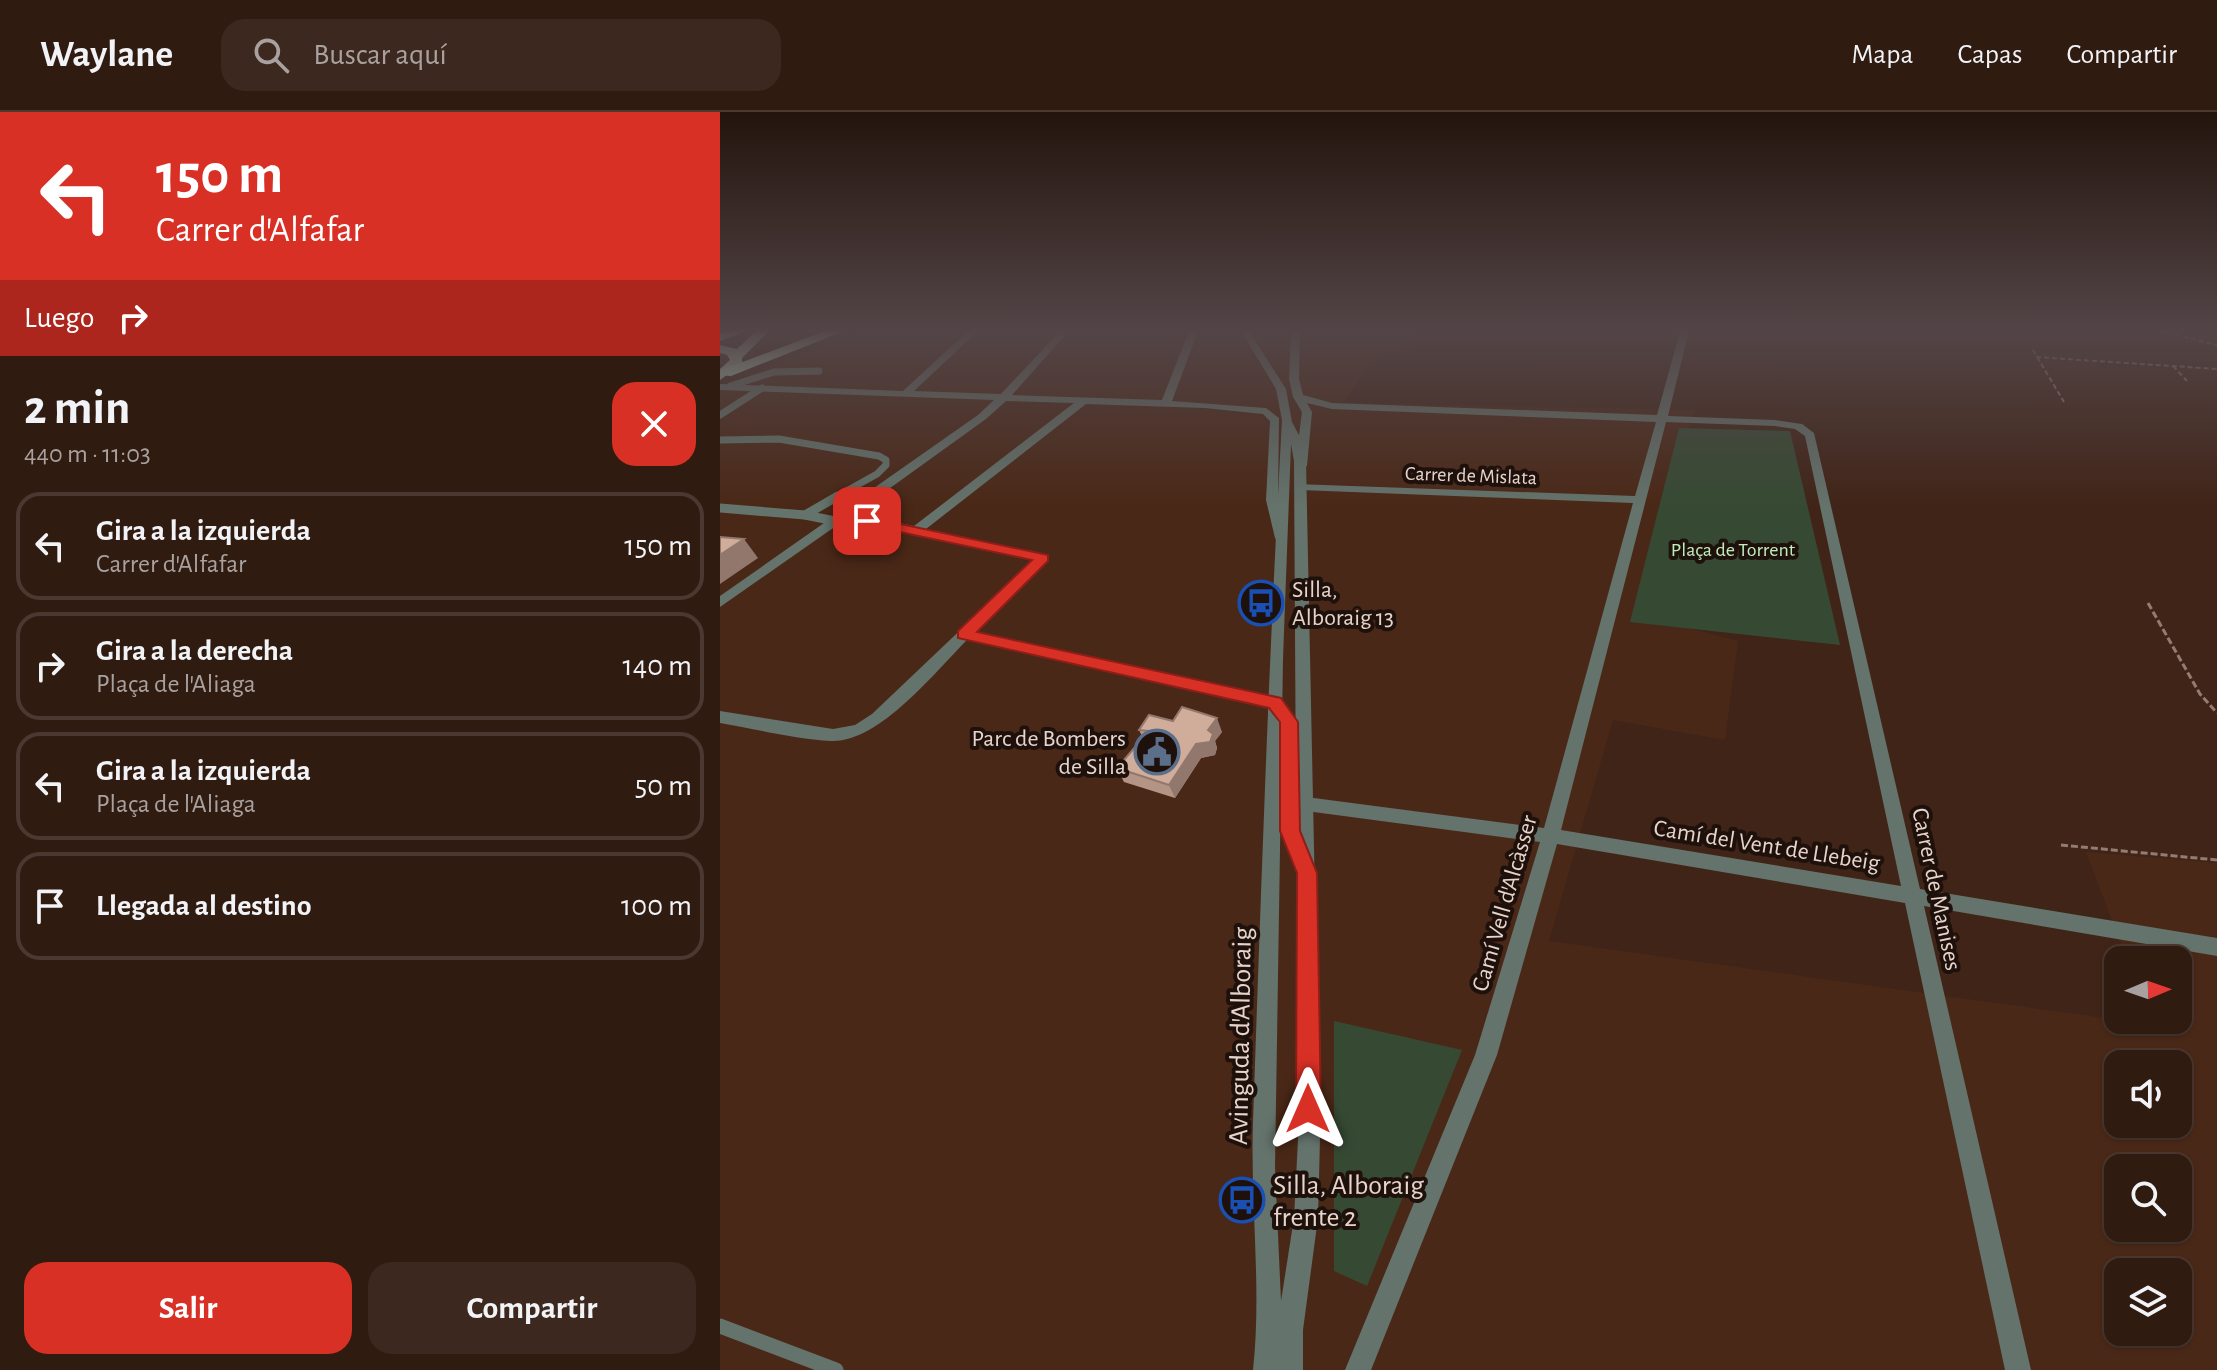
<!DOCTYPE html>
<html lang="es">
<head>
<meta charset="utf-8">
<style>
	:root { --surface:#301b11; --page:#3c281f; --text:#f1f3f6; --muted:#a8a19f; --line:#4b3931; --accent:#d93025 }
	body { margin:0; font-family:"Alegreya Sans",sans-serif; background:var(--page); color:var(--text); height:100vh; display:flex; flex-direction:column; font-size:30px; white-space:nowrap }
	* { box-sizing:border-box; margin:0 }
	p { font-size:26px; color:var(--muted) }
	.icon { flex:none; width:44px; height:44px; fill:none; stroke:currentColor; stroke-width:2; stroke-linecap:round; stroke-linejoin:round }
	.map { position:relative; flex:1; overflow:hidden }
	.details { display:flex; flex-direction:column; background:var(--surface); width:720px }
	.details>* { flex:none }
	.guide { background:#d93025; color:#fff; overflow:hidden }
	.needle { width:52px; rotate:88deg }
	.buttons { position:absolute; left:1384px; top:834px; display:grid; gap:16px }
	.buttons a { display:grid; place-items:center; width:88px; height:88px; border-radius:16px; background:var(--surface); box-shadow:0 2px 6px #0004,0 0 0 2px var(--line); font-size:40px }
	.pin { position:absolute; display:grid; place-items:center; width:68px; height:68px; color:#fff; margin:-34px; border-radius:16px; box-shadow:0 4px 12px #0006 }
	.me { position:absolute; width:88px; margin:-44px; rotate:0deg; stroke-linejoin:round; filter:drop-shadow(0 0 6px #0008) }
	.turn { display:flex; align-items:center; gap:28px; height:168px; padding:0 24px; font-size:36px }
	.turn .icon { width:104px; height:104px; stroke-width:2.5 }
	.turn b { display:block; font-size:56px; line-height:68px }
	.then { display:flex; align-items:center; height:76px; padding:0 24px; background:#0003; gap:16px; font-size:30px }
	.round { display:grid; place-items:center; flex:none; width:84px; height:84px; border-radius:24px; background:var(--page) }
	.overview { display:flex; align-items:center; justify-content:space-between; height:136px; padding:0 24px }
	h1 { font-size:48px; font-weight:700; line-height:60px }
	.primary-button { display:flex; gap:16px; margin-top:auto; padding:16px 24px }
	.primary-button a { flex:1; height:92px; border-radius:24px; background:var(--accent); color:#fff; font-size:32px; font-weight:700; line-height:92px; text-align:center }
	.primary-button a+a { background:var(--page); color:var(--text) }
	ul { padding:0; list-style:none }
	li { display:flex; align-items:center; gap:24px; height:108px; margin:0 16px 12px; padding:0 8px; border:4px solid var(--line); border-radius:24px }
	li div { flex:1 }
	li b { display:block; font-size:30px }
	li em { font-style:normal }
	header { display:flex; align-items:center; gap:48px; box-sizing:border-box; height:112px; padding:0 40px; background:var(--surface); border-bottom:2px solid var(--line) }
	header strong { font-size:38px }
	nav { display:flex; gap:44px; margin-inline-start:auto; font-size:28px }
	.search { width:560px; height:72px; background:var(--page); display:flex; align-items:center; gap:20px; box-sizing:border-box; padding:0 28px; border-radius:24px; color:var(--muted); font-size:30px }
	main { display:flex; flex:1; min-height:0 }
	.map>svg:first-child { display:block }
	.built { fill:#4a2817; fill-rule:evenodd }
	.green { fill:#364a33 }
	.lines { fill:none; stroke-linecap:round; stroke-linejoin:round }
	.path-far1 { stroke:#937c71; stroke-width:2; stroke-dasharray:5 3; stroke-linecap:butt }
	.path { stroke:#937c71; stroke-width:3; stroke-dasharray:7 3; stroke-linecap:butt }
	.service-far2 { stroke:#64736b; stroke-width:7 }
	.service-far1 { stroke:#64736b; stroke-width:9 }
	.service { stroke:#64736b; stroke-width:15 }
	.minor { fill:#64736b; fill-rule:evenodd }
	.tertiary { fill:#64736b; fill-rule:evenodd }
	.trunk { fill:#a6c8b6; fill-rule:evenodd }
	.motorway { fill:#b1d6c2; fill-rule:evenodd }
	.wall { fill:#b39485 }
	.shaded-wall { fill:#92786c }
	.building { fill:#d0ac9b; stroke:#92786c; stroke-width:2 }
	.route { fill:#d93025; stroke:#8d1f18; stroke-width:2 }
	.labels { text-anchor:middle; stroke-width:8; stroke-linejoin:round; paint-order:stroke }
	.far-street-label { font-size:20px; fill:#e7d4cc; stroke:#1e110b }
	.far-park-label { font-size:20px; fill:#c1ecbb; stroke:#1e110b }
	.poi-label { font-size:24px; fill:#e7d4cc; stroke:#1e110b; text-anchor:start }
	.street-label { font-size:24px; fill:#e7d4cc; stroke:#1e110b }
	.near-street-label { font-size:28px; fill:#e7d4cc; stroke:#1e110b }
	.near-poi-label { font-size:28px; fill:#e7d4cc; stroke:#1e110b; text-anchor:start }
</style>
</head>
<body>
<header>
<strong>Waylane</strong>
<div class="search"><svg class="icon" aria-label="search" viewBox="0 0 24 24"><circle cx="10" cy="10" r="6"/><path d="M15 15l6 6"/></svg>Buscar aquí</div>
<nav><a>Mapa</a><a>Capas</a><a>Compartir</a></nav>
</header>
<main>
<section class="details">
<div class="guide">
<div class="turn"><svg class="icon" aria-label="left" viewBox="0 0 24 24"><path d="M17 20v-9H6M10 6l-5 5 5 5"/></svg><div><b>150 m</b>Carrer d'Alfafar</div></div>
<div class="then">Luego<svg class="icon" aria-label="right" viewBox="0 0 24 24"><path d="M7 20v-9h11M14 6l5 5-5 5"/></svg></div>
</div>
<div class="overview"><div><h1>2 min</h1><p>440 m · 11:03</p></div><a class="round" style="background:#d93025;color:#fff"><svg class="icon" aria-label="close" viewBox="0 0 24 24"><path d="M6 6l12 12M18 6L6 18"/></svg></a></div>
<ul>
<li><svg class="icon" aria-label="left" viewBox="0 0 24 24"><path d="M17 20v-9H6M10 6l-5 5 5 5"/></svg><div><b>Gira a la izquierda</b><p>Carrer d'Alfafar</p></div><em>150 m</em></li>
<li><svg class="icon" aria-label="right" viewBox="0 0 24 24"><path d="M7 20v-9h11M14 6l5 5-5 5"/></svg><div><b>Gira a la derecha</b><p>Plaça de l'Aliaga</p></div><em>140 m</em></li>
<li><svg class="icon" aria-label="left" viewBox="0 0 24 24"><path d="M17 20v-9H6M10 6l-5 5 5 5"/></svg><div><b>Gira a la izquierda</b><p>Plaça de l'Aliaga</p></div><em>50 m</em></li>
<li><svg class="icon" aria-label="arrive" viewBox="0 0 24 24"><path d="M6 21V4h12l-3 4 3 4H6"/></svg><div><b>Llegada al destino</b></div><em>100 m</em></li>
</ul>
<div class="primary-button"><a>Salir</a><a>Compartir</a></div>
</section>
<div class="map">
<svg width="1497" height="1258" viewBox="0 0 1497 1258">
	<rect width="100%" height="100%" fill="#402417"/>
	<path class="built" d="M147,219h552l-11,18 -37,15 -27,39 351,7 -62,203 105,28 -13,99 -112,-20 -64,221 569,79h60v-60h-51l-41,-108 131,11v507h-1497v-981l80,-37zM1398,952h60v60h-60zM1398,1056h60v60h-60zM1398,1160h60v60h-60z"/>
	<g class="green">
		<polygon points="959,316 1070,319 1120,533 910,510"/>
		<polygon points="614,909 742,938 647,1174 614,1159"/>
	</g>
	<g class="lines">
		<g class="path-far1">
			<polyline points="1440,219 1497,233"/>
			<polyline points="1313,238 1344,290"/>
			<polyline points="1316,245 1497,257"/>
			<polyline points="1453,254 1467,269"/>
		</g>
		<g class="path">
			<polyline points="1428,491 1480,582 1497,601"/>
			<polyline points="1341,733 1497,748"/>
		</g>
		<g class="service-far2">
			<polyline points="10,274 54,260 99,259"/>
			<polyline points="0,303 42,276"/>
			<polyline points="0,328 59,327 159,344 166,348 166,353 157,362 114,386"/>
		</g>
		<g class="service-far1">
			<polyline points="0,396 85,403"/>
			<polyline points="115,409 85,403 118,384"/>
		</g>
		<polyline class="service" points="0,1214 116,1258"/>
		<path class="minor" d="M248,219h10l-64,60 87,3 59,-63h9l-57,64 150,5 27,-69h9l-26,70 94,7 13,10 -1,82 9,38 -2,3h-8l-2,-3 -9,-38 4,-79 -7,-7 -58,-6 -119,-4 -160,125 117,25 6,4 -74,74 305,67 17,23 1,80 8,-5 238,31 89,-325 -333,-13 -4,-2v-4l339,12 21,-74 -324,-13 -25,-6 5,9 -5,54 -6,3 -6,-3 7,-54 -9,-15 -4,-18 2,-48h9l-1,48 4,16 29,8 325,12 23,-84h9l-21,85 107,4 27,4 12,9 106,456 297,49v18l-293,-50 107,464h-26l-100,-467 -348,-59 -60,211 -126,315h-26l130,-315 65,-213 -234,-31 -8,-5 1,25 13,33 -3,5 -6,3 -6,-3 -16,-38v-108l-11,-16 -303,-67c-32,32 -88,103 -136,101 -37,-2 -75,-12 -111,-18v-12l113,18 22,-4 17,-11 162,-154 -188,-41 -126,88v-11l258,-181 16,-15 -274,-10v-6l183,7zM286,289l68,2 -160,123 -60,-12 132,-95zM946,310l109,4 20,3 10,7 96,450 -340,-56z"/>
		<path class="tertiary" d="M521,219h8l37,58 6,33 9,17 5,22 14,678 -2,79 -15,112v40h-50c9,-82 -3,-166 0,-248 8,-234 16,-468 29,-702l-6,-31zM571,332l3,17 4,678 -4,79 -13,83 -6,-134 8,-508z"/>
		<polygon class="trunk" points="36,219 49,219 22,246 22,252 0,268 0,257 10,248 7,243 0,241 0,233 17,237"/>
		<g class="motorway">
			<polygon points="5,219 26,219 0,229 0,221"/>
			<polygon points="105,219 124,219 11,264 0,263 1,258"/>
		</g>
	</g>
	<polygon class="wall" points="453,609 502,620 495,629 497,636 495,643 481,646 455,686 404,670 397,656 423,626 419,618"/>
	<g class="shaded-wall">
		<polygon points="24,427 38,446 0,472 0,443"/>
		<polygon points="497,606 502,620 495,629 497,636 495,643 481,646 455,686 449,673 476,632"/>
	</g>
	<g class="building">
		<polygon points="0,425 24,427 0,443"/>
		<polygon points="462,595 497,606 488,618 493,622 490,630 476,632 449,673 397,656 429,619 419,618 429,603 453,609"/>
	</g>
	<linearGradient id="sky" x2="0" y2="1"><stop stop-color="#23140d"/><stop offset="0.55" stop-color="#534547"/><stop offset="1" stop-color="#534547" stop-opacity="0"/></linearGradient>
	<rect width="1497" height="395" fill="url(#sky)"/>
	<polygon class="route" points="147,405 328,443 328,449 257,520 561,586 578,610 580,719 597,761 601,997 597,1006 588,1010 579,1006 576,997 577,761 560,719 560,610 549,596 238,526 238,519 312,448 142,412 140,409"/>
	<defs>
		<g id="bus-ring" transform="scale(2.3)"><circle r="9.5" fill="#1e110b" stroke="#1a4fb4" stroke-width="1.5"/><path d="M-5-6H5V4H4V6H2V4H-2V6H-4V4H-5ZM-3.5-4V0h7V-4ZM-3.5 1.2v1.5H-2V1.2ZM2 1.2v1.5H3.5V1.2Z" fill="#1a4fb4"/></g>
		<g id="civic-ring" transform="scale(2.3)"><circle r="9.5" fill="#1e110b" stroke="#5c6f8a" stroke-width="1.5"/><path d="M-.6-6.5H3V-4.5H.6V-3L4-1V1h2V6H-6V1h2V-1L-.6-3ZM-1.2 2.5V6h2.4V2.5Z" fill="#5c6f8a"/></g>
	</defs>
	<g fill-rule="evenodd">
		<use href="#bus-ring" x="541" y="491"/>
		<use href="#civic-ring" x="437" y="640"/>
		<use href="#bus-ring" x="522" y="1088"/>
	</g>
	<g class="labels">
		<g class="far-street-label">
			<text transform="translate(751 363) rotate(2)" y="7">Carrer de Mislata</text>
		</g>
		<g class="far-park-label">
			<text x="1013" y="444">Plaça de Torrent</text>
		</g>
		<g class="poi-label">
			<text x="572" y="485">Silla,<tspan x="572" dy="28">Alboraig 13</tspan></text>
			<text x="406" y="634" text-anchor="end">Parc de Bombers<tspan x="406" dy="28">de Silla</tspan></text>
		</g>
		<g class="street-label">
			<text transform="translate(1047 733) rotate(9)" y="8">Camí del Vent de Llebeig</text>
			<text transform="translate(1217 777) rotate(78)" y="8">Carrer de Manises</text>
			<text transform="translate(784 791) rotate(-74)" y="8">Camí Vell d'Alcàsser</text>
		</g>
		<g class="near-street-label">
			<text transform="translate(519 924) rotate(-89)" y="10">Avinguda d’Alboraig</text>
		</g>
		<g class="near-poi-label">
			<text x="553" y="1082">Silla, Alboraig<tspan x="553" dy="32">frente 2</tspan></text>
		</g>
	</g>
</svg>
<div class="buttons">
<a><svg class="needle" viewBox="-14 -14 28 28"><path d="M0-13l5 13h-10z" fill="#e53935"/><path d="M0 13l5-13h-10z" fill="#a8a19f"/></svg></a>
<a><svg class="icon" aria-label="sound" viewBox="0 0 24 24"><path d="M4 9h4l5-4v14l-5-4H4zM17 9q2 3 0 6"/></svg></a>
<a><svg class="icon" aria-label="search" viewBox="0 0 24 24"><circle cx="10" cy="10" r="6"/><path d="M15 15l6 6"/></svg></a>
<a><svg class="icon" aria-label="layers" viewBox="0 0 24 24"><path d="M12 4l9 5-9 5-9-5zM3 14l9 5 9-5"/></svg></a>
</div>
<div class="pin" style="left:147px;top:409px;background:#d93025"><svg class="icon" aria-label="arrive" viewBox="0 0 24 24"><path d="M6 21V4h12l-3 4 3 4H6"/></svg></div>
<svg class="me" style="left:588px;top:997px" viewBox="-20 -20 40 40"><path d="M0-17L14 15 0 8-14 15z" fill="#d93025" stroke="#fff" stroke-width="4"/></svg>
</div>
</main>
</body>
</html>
